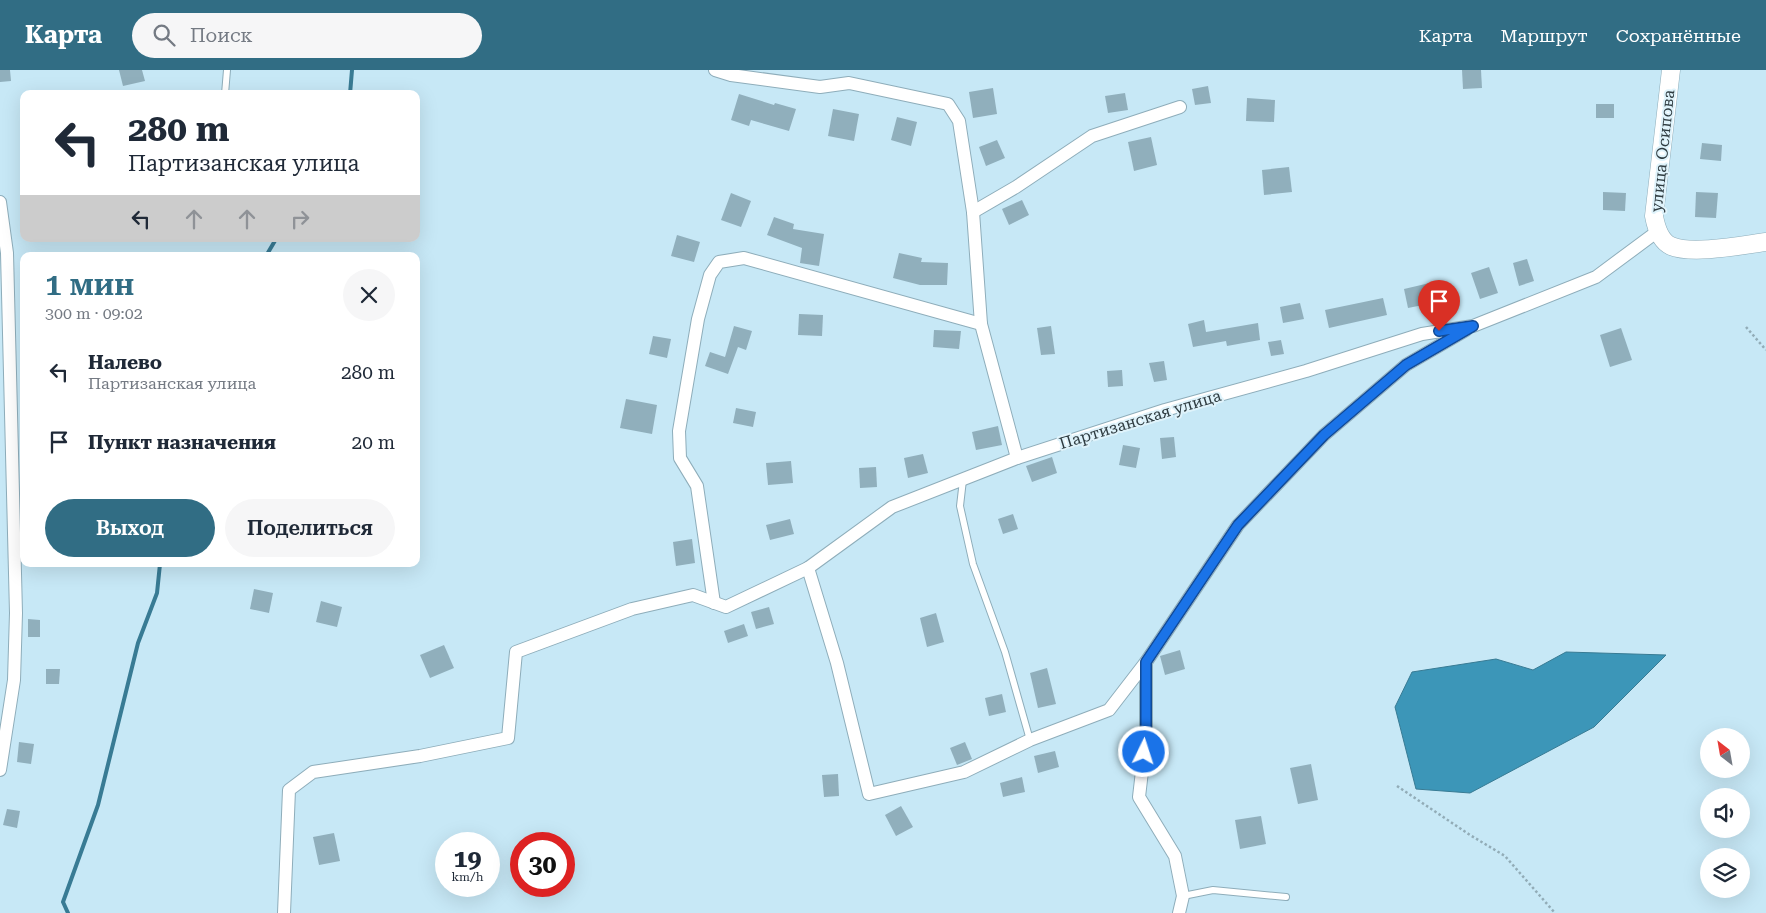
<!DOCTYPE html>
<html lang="ru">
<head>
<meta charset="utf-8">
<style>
	:root { --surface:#fff; --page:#f6f6f7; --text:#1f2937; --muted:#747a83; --accent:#316d84 }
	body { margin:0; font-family:"Roboto Serif",serif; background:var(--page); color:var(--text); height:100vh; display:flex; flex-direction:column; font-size:19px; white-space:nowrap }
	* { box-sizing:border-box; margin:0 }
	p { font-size:16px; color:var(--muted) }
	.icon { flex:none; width:28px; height:28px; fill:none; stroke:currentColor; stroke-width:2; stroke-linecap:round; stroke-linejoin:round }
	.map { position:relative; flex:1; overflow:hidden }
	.panel { position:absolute; left:20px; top:182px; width:400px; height:315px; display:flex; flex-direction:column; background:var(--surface); border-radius:10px; box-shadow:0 5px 20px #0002 }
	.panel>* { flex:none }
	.hud { position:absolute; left:20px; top:20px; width:400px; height:152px; border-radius:10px; box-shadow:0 5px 20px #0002; background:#fff; color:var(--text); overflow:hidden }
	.needle { width:32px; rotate:329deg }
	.controls { position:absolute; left:1700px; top:658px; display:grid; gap:10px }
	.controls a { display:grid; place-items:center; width:50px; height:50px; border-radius:50%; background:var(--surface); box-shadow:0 5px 20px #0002; font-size:25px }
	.speed { position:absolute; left:435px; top:762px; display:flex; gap:10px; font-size:25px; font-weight:700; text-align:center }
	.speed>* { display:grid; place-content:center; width:65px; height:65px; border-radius:50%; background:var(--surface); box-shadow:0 5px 20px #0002; line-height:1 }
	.speed small { font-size:12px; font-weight:400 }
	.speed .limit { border:8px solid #d22; background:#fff; color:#111 }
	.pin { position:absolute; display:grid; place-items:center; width:42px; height:42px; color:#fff; margin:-51px -21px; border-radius:50% 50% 50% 0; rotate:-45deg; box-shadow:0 0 5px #0007 }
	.pin .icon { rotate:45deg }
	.me { position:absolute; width:55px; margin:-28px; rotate:4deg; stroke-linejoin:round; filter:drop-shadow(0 0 4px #0008) }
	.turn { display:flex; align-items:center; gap:18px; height:105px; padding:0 25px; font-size:22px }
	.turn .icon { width:65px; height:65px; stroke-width:2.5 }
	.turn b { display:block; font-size:35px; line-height:42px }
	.lanes { display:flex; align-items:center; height:48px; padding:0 25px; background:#0003; justify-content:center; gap:25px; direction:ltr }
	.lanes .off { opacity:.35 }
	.round { display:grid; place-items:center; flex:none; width:52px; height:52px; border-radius:26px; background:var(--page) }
	.overview { display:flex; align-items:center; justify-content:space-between; height:85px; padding:0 25px }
	h1 { font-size:30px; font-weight:600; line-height:38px; color:var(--accent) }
	.action { display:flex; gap:10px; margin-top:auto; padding:10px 25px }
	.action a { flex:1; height:58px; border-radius:30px; background:var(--accent); color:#fff; font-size:20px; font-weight:600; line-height:58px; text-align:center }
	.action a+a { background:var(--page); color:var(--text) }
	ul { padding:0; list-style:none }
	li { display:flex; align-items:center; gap:15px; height:70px; padding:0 25px }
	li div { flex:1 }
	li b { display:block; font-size:19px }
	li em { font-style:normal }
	header { display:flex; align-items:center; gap:30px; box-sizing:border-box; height:70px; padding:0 25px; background:var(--accent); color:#fff }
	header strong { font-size:24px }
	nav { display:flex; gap:28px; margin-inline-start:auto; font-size:18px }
	.search { width:350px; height:45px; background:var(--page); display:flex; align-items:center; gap:12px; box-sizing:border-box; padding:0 18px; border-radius:28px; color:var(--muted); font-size:19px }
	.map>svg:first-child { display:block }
	.water { fill:#3c96b8; stroke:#387b94 }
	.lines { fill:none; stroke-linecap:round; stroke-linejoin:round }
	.stream { stroke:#387b94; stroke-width:4 }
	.building { fill:#90afbc }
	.service-casing { stroke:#8eadba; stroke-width:8 }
	.minor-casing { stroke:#8eadba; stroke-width:14 }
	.secondary-casing { stroke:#8eadba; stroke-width:19 }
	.path { stroke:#92acb7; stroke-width:2.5; stroke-dasharray:2.5 2.5; stroke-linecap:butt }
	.service { stroke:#fff; stroke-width:6 }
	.minor { stroke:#fff; stroke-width:12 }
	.secondary { stroke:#fff; stroke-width:18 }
	.route-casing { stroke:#114b97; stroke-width:12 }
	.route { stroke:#1a73e8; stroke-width:9 }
	.labels { text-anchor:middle; stroke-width:4; stroke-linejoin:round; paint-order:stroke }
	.street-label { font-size:16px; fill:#2f3c41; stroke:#dff3fb }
</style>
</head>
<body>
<header>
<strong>Карта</strong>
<div class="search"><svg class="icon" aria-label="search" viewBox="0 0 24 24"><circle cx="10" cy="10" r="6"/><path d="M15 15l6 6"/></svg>Поиск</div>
<nav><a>Карта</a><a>Маршрут</a><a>Сохранённые</a></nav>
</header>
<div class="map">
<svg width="1766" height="843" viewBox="0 0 1766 843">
	<rect width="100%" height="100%" fill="#c7e8f6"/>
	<polygon class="water" points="1566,582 1666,585 1594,657 1470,723 1416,719 1395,637 1412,602 1496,589 1533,600"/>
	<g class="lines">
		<g class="stream">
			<polyline points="350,24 352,0"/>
			<polyline points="266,186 276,169"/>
			<polyline points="68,843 63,832 98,735 138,573 157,523 160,494"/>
		</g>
	</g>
	<g class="building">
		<polygon points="0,0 10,0 11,11 0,12"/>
		<polygon points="119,0 142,0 145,11 123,16"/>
		<polygon points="1462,0 1481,0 1482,18 1463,19"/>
		<polygon points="1208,16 1211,33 1195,35 1192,19"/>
		<polygon points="993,18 997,44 973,48 969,22"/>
		<polygon points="1125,23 1128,40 1108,43 1105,26"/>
		<polygon points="739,24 774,35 775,33 796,39 789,61 751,50 749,56 731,50"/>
		<polygon points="1247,28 1275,30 1274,52 1246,51"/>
		<rect x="1596" y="34" width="18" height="14"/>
		<polygon points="833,39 859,44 854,71 828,66"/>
		<polygon points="897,47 917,52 911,76 891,70"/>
		<polygon points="1151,67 1157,95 1134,101 1128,72"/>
		<polygon points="997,70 1005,88 986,96 979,77"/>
		<polygon points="1702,73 1722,75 1721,91 1700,89"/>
		<polygon points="1289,97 1292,122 1264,125 1262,100"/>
		<polygon points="1603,122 1626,123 1625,141 1603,140"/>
		<polygon points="1696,122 1718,123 1716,148 1695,147"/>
		<polygon points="731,123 751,131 741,157 721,150"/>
		<polygon points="1022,130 1029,145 1009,155 1002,139"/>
		<polygon points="774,147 794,154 793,159 824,164 819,196 800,193 802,178 767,165"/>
		<polygon points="677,165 700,172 694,192 671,186"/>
		<polygon points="899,183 922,188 921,192 948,193 947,215 920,215 893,208"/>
		<polygon points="1527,189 1534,211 1519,216 1513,193"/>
		<polygon points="1489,197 1498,223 1480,229 1471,203"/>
		<polygon points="1434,212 1438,232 1408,238 1404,219"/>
		<polygon points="1383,228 1387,245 1329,258 1325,240"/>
		<polygon points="1300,233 1304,249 1283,253 1280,237"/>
		<polygon points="799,244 823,245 822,266 798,265"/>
		<polygon points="1204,250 1206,262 1258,253 1260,270 1227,276 1226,271 1193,277 1188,254"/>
		<polygon points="734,256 752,261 746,280 738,277 728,304 705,296 710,282 725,287"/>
		<polygon points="1051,256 1055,284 1041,285 1037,258"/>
		<polygon points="1621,258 1632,290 1610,297 1600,265"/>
		<polygon points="934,260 961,261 959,279 933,277"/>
		<polygon points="653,266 671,269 667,288 649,284"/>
		<polygon points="1281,270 1284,284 1271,286 1268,272"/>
		<polygon points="1164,291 1167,310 1154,312 1149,293"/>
		<polygon points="1122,300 1123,316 1108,317 1107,301"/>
		<polygon points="626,329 657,335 652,364 620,358"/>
		<polygon points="736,338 756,342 753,357 733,353"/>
		<polygon points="998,356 1002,375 976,380 972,362"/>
		<polygon points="1174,367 1176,387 1162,389 1160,368"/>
		<polygon points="1123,375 1140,378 1136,398 1119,395"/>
		<polygon points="923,384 928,403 908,408 904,388"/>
		<polygon points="1052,387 1057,403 1032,412 1026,396"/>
		<polygon points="791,391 793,413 768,415 766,393"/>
		<polygon points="876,397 877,417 860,418 859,398"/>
		<polygon points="1013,444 1018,459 1003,464 998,449"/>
		<polygon points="790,449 794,464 770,470 766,455"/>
		<polygon points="692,469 695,493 676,496 673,472"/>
		<polygon points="254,519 273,523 269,543 250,539"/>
		<polygon points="321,531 342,537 337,557 316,552"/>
		<polygon points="769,537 774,554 756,559 751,542"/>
		<polygon points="936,543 944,572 927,577 920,548"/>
		<polygon points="28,549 40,550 40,567 28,567"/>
		<polygon points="744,554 748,566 728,573 724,561"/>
		<polygon points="444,575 454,598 430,608 420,585"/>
		<polygon points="1180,580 1185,599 1165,605 1160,586"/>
		<polygon points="1047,598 1056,634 1038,638 1030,603"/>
		<polygon points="46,599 60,599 59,614 46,614"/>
		<polygon points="1002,624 1006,642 989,646 985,628"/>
		<polygon points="19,672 34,674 31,694 17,692"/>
		<polygon points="965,672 972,689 957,695 950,678"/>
		<polygon points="1055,681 1059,697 1038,703 1034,686"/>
		<polygon points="1311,694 1318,730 1298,734 1290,698"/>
		<polygon points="838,704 839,726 824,727 822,705"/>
		<polygon points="1022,707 1025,722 1003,727 1000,713"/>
		<polygon points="901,736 913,757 896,766 885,745"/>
		<polygon points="7,739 20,741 17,758 3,755"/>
		<polygon points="1261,746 1266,774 1240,779 1235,750"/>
		<polygon points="334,763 340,791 319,795 313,767"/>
	</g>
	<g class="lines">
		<g class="service-casing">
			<g id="service">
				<polyline points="225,24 227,0"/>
				<polyline points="963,410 960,436 973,494 1005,582 1030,670"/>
				<polyline points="1183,826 1213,820 1286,827"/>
			</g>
		</g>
		<g class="minor-casing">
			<g id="minor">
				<polyline points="715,0 731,5 820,17 849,13 948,34 959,51 973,142 981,254 1017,388"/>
				<polyline points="0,132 7,183 16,543 14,610 0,700"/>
				<polyline points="973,142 1016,117 1092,66 1180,37"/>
				<polyline points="808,498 837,593 869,724 964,702 1030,670 1109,640 1146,592 1238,455 1324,365 1406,295 1466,260"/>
				<polyline points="714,533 697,416 680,388 679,361 698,249 710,205 719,192 744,188 981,254"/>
				<polyline points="1146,592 1146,667 1139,727 1175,786 1183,826 1179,843"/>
				<polyline points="284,843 289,720 313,702 420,686 508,668 516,582 632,539 693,525 726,537 808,498 892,437 1017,388 1165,340 1306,301 1422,264 1473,256 1596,207 1658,161"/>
			</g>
		</g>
		<g class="secondary-casing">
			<path id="secondary" d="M1671,0l-17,146c2,11 6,25 17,30 21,9 72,-1 95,-4"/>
		</g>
		<g class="path">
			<polyline points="1746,257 1766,280"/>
			<polyline points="1397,716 1470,765 1505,786 1555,843"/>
		</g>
		<use href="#service" class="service"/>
		<use href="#minor" class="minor"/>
		<use href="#secondary" class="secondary"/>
	</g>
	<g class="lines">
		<g class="route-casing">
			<polyline id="route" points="1144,682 1146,667 1146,592 1238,455 1324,365 1406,295 1473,256 1439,261"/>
		</g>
		<use href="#route" class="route"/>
	</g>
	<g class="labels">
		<g class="street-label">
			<text transform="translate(1662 81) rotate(-84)" y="6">улица Осипова</text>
			<text transform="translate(1140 349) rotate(-17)" y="6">Партизанская улица</text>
		</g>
	</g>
</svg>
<div class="controls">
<a><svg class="needle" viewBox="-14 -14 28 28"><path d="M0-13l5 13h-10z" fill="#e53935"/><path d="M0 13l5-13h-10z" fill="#747a83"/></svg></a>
<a><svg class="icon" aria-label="sound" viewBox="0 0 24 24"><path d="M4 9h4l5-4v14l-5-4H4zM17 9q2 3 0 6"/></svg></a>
<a><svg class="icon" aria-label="layers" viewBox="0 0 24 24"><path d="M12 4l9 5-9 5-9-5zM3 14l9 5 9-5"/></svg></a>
</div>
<div class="speed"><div>19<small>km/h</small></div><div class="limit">30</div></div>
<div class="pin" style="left:1439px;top:261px;background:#d93025"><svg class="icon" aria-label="arrive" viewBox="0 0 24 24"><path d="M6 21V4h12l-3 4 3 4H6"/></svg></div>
<svg class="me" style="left:1144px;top:682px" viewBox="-20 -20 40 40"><circle r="17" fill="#1a73e8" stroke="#fff" stroke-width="3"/><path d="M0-11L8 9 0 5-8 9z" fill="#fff"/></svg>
<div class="hud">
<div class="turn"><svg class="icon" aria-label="left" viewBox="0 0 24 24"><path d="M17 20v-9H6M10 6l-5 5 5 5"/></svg><div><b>280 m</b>Партизанская улица</div></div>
<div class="lanes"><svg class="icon" aria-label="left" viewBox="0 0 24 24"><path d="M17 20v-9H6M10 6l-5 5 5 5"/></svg><svg class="icon off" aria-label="ahead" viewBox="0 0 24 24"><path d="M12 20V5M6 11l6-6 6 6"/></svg><svg class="icon off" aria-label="ahead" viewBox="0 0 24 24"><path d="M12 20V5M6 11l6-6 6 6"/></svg><svg class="icon off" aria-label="right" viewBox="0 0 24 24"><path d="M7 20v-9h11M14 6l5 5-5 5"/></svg></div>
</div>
<section class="panel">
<div class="overview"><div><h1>1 мин</h1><p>300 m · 09:02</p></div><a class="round"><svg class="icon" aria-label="close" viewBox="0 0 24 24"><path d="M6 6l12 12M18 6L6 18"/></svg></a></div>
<ul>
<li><svg class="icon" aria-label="left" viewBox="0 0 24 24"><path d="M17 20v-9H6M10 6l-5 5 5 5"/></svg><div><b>Налево</b><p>Партизанская улица</p></div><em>280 m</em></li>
<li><svg class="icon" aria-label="arrive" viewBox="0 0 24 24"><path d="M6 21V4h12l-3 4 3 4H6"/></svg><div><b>Пункт назначения</b></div><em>20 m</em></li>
</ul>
<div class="action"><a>Выход</a><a>Поделиться</a></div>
</section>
</div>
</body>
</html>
